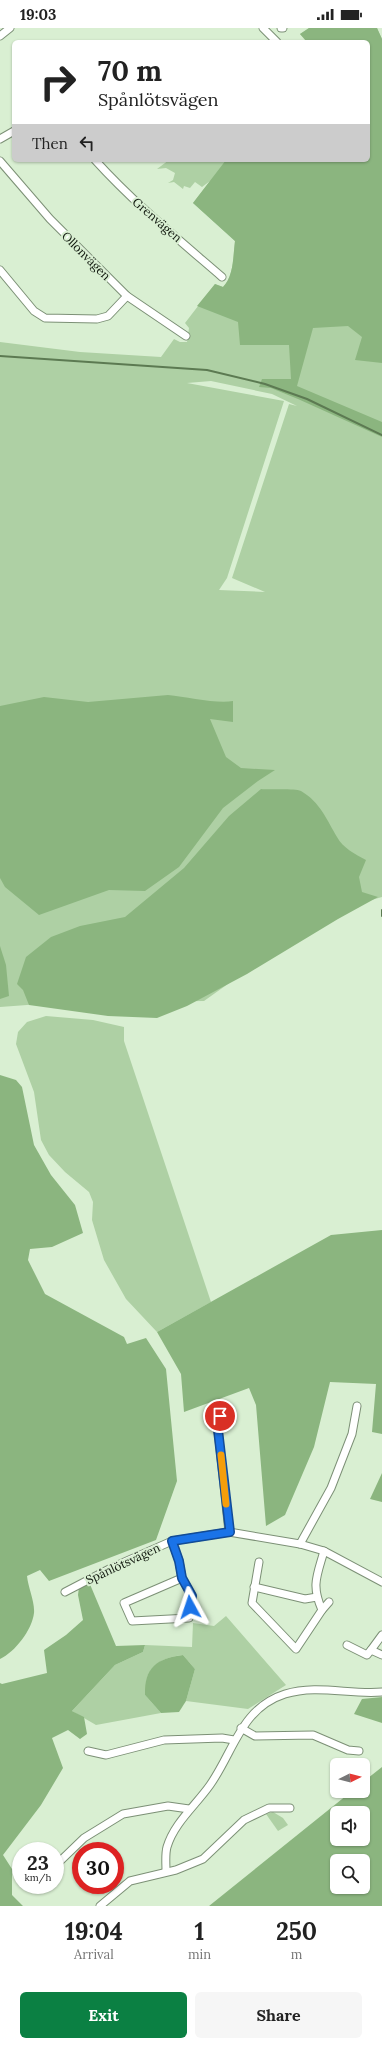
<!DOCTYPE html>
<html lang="en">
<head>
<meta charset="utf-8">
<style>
	:root { --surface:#fff; --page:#f6f6f6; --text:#222; --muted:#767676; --accent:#0b8043 }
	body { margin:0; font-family:Lora,serif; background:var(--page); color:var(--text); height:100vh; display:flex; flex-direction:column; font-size:15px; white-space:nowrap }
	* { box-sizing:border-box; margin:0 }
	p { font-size:13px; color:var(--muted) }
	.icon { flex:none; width:22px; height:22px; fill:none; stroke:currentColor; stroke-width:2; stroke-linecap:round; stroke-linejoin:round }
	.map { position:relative; height:1878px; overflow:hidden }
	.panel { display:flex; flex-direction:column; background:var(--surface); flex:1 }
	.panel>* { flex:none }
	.guide { position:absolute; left:12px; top:12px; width:358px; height:122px; border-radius:6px; box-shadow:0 1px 3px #0004; background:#fff; color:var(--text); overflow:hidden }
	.needle { width:26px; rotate:84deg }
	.tools { position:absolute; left:330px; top:1730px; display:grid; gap:8px }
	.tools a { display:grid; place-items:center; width:40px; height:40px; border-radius:6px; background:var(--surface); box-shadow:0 1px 3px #0004; font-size:20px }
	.speed { position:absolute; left:12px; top:1814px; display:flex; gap:8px; font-size:20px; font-weight:700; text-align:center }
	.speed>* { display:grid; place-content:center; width:52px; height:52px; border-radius:50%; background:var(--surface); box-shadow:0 1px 3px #0004; line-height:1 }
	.speed small { font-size:10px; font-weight:400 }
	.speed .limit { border:6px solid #d22; background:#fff; color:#111 }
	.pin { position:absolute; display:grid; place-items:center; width:34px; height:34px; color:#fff; margin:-17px; border:2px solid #fff; border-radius:50%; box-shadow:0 1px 4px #0007 }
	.me { position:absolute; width:44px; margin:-22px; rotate:355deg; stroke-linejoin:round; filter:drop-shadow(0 0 3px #0008) }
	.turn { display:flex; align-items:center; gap:14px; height:84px; padding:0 20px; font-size:18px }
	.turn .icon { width:52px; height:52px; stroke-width:2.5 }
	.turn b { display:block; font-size:28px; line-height:34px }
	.then { display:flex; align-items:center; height:38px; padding:0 20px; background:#0003; gap:8px; font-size:15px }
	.eta { display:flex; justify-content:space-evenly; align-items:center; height:68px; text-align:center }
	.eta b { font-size:24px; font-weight:700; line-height:28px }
	.action { display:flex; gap:8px; margin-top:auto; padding:8px 20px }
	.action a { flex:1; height:46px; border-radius:6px; background:var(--accent); color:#fff; font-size:16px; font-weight:700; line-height:46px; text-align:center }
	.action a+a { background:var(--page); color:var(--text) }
	.status { display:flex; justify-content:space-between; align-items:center; height:28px; padding:0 20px; background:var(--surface); direction:ltr }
	.status svg { height:11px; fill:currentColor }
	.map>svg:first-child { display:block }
	.green { fill:#aed0a4; fill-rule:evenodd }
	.forest { fill:#8bb57f; fill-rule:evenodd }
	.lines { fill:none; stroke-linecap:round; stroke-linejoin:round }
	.stream { stroke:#5c7a52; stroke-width:2 }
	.street-casing { stroke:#7c9076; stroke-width:9 }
	.street { stroke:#fff; stroke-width:7 }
	.route-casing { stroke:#114b97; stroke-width:10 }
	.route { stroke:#1a73e8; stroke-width:7 }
	.slow { stroke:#f59e0b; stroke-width:7 }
	.labels { text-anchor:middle; stroke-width:4; stroke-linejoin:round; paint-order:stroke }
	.street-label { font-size:12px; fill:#0e150c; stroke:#d9efd2 }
</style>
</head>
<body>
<div class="status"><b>19:03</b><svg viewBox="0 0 49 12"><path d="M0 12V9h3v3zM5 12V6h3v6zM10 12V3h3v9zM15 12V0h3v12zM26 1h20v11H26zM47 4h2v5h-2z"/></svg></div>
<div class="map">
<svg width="382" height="1878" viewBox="0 0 382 1878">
	<rect width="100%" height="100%" fill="#d9efd2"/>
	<g class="green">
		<path d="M309,0h68l5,11v858l-53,15 -125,89 -150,2 -54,4v-665l80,10 81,5 13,-18 6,3h7l2,-14 -4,-5 30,-39 8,3c11,-11 10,-31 12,-46l-42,-38 17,-22 -8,6 -7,-5 -5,6 -6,-2 -1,3 -9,-7 -6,1 5,-3 2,-7 -9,-5 -9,1 12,-9h199v-118h-61l-7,-8zM211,353l61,13 25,12 -8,-2 -57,174 33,14 -46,-2 8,-12 57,-177 -97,-18z"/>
		<polygon points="46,988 93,992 124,999 124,1013 211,1274 157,1304 126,1271 104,1232 92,1192 93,1174 89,1164 65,1144 49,1127 41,1112 34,1064 16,1016 18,1004 27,994"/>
		<path d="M226,1588l60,69 -38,24 -62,-8 9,-32 -12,-14c-31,4 -30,13 -38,40l16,18 -65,12 -24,-14 43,-46 28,-13 2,-7 47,2 1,-24 21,3z"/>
		<polygon points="273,1784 283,1790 288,1797 278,1803 266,1786"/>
	</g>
	<g class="forest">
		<path d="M309,0h68l5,11v324l-27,-3 7,-23 -14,-11 -35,2 -16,58 85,36v15l-84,-38 -27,-11 -12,-1 3,-8h29l-2,-34h-49l-2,-23 -41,-16 18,-22 8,3c11,-11 10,-31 12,-46l-42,-38 33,-43h142v-118h-61l-7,-8z"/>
		<path d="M168,667c19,2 49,9 65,6v21l-23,-3 16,38 15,11 34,2 -17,11 -35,27 -44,59 -34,24 -36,-1 -70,25 -34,-28 -5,-9v-172l44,-9 44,5z"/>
		<path d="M261,761c9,1 33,-1 40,2 19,11 26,29 36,46 6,11 18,17 29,23l-7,17 3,15 16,5 -40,22 -91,55 -60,32 -30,12 -49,-2 -79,-11 -6,-15 -6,-6 9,-27 25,-20 29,-11 45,-9 59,-49 45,-52z"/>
		<polygon points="0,918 6,937 9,968 0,971"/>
		<path d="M0,1047l16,5 6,7 12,58 17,30 24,30 8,28 -31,14 -22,2 -2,11 17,34 79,43 3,7 19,-6 20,31 11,112 -21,59 -107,41 -9,-11 -13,6c1,11 8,26 7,37 -2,17 -19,39 -34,46z"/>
		<polygon points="382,1202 382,1406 372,1404 376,1356 330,1354 314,1419 285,1487 266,1498 256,1377 249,1360 184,1384 181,1346 157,1304 331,1207"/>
		<polygon points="382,1445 382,1474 370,1471"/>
		<polygon points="89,1554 116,1618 145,1617 143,1624 115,1637 72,1683 84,1689 87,1706 80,1711 68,1702 52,1710 63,1740 41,1777 3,1827 12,1841 12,1867 23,1878 0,1878 0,1655 2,1656 47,1645 44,1622 66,1607 83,1592 78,1567 79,1559"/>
		<path d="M183,1627l12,14 -9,32 -7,11 -18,1 -16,-18c-1,-27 12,-37 38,-40z"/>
		<polygon points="382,1669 382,1695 354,1686 362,1671"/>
		<path d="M382,1739v139h-173l143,-115h11v-9zM337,1785h26v26h-26zM337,1833h26v26h-26z"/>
	</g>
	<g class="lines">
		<g class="stream">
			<polyline points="0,328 207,342 265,356 307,371 382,407"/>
			<polyline points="382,882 382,888"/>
		</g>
		<g class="street-casing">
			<g id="street">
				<polyline points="263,0 277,14"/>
				<polyline points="281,0 283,0"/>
				<polyline points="0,8 10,0"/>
				<polyline points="0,111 14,103"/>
				<path d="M95,132c39,43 83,79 127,117"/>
				<polyline points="0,133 50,191 127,268 186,308"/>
				<polyline points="0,242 34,283 45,290 97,291 108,288 127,268"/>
				<polyline points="220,1388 218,1402 229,1504"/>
				<polyline points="172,1513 179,1533 182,1550 192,1568 189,1590 132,1593 124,1575 182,1550"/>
				<polyline points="300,1516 331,1460 352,1406 357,1378"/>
				<path d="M259,1534l-7,41 44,46 26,-39c-11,-25 -5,-34 2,-59"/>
				<polyline points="254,1559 305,1571 317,1569"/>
				<polyline points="65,1564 113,1539 172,1513 229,1504 300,1516 324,1523 382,1554"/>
				<polyline points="322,1582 329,1574"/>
				<polyline points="382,1607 371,1622 382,1627"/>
				<polyline points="347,1617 367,1627 371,1622"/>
				<polyline points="241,1700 255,1708 313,1707 348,1722 359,1723"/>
				<polyline points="88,1723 106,1727 164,1712 222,1710 234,1712"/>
				<polyline points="55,1838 84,1810 123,1786 168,1778 189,1781"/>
				<path d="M166,1843c0,-8 -1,-17 1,-24 7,-24 29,-42 43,-62 24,-34 31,-77 75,-91 32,-10 65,1 97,-2"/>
				<polyline points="100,1878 130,1853 176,1842 203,1831 244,1792 269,1780 290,1780"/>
			</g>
		</g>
		<use href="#street" class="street"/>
	</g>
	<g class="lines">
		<g class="route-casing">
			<polyline id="route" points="190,1579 192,1568 182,1550 179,1533 172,1513 230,1504 218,1402 220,1388"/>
		</g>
		<use href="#route" class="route"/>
		<polyline class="slow" points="221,1427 226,1476"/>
	</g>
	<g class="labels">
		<g class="street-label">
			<text transform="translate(157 192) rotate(41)" y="4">Grenvägen</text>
			<text transform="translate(86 228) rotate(45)" y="4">Ollonvägen</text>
			<text transform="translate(123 1536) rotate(-25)" y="4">Spånlötsvägen</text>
		</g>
	</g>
</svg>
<div class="tools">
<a><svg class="needle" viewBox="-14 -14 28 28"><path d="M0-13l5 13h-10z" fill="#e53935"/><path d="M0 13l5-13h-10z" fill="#767676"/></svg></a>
<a><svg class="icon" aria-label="sound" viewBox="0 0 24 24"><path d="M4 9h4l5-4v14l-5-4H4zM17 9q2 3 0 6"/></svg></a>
<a><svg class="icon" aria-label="search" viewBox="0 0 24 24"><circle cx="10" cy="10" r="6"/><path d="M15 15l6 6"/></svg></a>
</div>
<div class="speed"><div>23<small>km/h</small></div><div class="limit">30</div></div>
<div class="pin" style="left:220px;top:1388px;background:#d93025"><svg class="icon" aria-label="arrive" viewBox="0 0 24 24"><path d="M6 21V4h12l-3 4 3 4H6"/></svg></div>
<svg class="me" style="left:190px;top:1579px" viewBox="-20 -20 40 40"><path d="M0-17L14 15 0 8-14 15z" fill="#1a73e8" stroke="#fff" stroke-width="4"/></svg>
<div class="guide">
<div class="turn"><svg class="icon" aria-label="right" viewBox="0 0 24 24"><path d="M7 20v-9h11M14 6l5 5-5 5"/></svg><div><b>70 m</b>Spånlötsvägen</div></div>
<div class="then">Then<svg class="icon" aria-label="left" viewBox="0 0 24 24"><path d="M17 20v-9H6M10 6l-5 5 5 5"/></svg></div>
</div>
</div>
<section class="panel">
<div class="eta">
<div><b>19:04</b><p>Arrival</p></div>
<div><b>1</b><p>min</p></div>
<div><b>250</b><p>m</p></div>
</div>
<div class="action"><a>Exit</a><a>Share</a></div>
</section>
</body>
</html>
